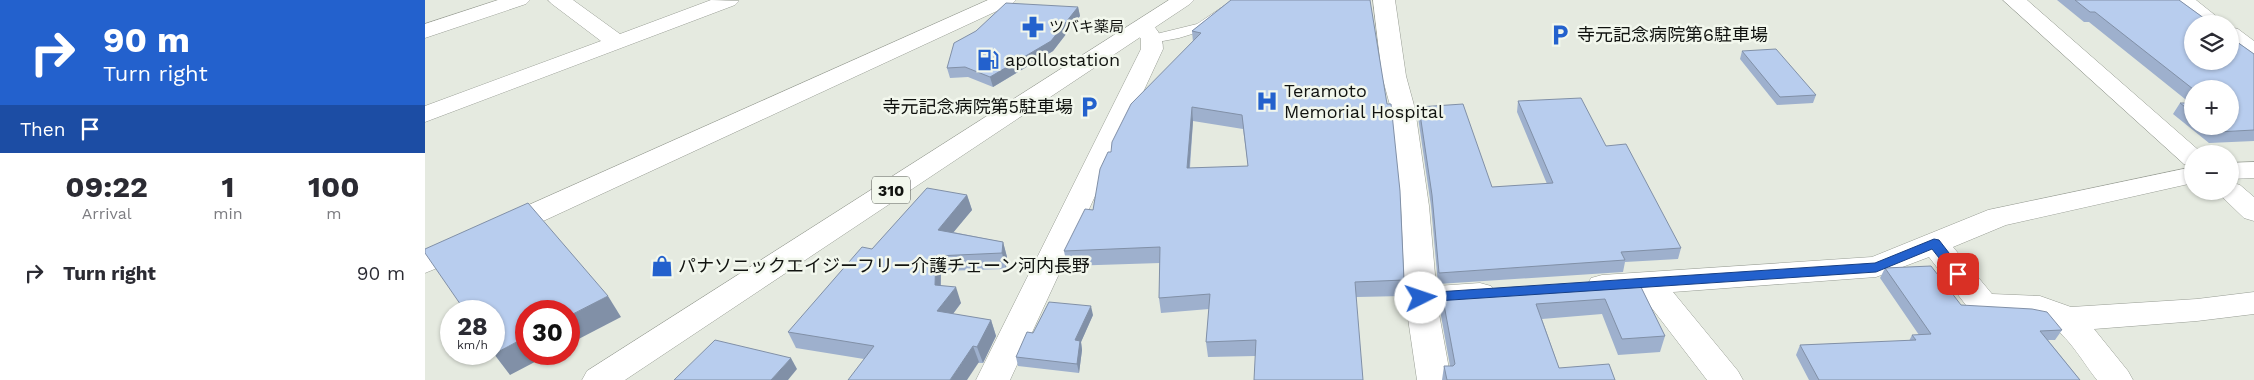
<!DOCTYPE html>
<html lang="en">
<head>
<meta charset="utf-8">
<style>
	:root { --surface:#fff; --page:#f7f7f7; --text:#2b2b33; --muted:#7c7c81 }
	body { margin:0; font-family:"Work Sans","Noto Sans JP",sans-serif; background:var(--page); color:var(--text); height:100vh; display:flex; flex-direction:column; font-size:19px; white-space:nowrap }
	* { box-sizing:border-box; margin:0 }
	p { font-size:16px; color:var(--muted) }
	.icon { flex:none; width:28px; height:28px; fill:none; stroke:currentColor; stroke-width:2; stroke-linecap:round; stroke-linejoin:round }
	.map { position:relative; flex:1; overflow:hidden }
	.side { display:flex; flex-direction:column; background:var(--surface); width:425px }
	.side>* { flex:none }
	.top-card { background:#2361cd; color:#fff; overflow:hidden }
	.buttons { position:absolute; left:1759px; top:15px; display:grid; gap:10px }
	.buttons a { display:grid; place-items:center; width:55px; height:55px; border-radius:50%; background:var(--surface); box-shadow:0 1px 4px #0004; font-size:25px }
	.speed { position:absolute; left:15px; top:300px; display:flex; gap:10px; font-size:25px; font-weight:700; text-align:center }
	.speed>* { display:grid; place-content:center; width:65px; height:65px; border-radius:50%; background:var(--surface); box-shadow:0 1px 4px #0004; line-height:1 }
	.speed small { font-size:12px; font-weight:400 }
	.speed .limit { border:8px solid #d22; background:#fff; color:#111 }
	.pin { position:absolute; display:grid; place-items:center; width:42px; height:42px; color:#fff; margin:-21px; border-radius:10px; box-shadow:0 2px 8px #0006 }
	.me { position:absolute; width:55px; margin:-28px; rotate:86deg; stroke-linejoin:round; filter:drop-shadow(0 0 4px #0008) }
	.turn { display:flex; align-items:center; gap:18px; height:105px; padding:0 20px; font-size:22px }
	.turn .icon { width:65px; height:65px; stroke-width:2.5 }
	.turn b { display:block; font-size:35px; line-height:42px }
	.then { display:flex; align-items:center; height:48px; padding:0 20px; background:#0003; gap:10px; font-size:19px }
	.eta { display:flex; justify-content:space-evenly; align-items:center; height:85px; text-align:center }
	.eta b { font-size:30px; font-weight:700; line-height:35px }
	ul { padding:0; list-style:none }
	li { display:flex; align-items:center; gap:15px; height:70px; padding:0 20px }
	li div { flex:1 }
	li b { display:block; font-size:19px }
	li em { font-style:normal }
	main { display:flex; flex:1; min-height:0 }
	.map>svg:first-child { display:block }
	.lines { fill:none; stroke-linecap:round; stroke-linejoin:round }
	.lane-casing { stroke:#989d94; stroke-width:1 }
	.street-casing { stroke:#989d94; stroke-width:1 }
	.secondary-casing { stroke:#989d94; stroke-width:1 }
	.highway-casing { stroke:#989d94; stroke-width:1 }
	.lane { fill:#fff; fill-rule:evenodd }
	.street { fill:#fff; fill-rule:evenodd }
	.secondary { fill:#fff; fill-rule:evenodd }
	.highway { fill:#fff; fill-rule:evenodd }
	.wall { fill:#9eb0cd; fill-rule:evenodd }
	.shaded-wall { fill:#8190a7 }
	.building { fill:#b8cdee; stroke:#8190a7; fill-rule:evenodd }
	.route { fill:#2361cd; stroke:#173f85 }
	.labels { text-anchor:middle; stroke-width:5; stroke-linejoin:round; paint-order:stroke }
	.far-poi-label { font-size:15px; fill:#111310; stroke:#f2f7ed; text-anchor:start }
	.shield { fill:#f2f7ed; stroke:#545752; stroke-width:1 }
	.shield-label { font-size:16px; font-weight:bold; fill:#111310 }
	.poi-label { font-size:18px; fill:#111310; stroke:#f2f7ed; text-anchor:start }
</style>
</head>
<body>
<main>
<section class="side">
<div class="top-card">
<div class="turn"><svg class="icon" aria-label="right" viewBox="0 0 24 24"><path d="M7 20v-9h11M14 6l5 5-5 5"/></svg><div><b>90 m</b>Turn right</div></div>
<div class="then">Then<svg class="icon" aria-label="arrive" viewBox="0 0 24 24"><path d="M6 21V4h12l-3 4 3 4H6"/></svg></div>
</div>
<div class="eta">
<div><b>09:22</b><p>Arrival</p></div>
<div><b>1</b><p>min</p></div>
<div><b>100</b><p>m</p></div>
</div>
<ul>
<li><svg class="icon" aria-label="right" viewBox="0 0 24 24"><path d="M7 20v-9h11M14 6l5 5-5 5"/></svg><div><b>Turn right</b></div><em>90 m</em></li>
</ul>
</section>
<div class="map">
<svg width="1829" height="380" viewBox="0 0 1829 380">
	<rect width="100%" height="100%" fill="#e5eae0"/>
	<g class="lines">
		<g class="lane-casing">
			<polygon id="lane" points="808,0 822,0 780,30 754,38 727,43 721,39 723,36 772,24"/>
		</g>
		<g class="street-casing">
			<g id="street">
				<polygon points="73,0 105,0 101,4 0,38 0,24"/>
				<polygon points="123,0 148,0 195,34 286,0 314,1 310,5 0,122 0,106 176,41 127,4"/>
				<polygon points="563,0 591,0 587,4 88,235 78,237 68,235 64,228 68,221"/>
				<polygon points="948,0 970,0 981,76 990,109 1004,206 1011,286 1055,283 1066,286 1071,294 1066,302 1055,305 1013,308 1026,380 992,380 980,298 976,206 966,109 957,76"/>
				<polygon points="1746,0 1771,0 1801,24 1776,24"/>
				<path d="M718,20c13,4 20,16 20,29l-153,331h-34l165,-331v-10l-9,-12 3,-5z"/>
				<polygon points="1805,27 1813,29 1829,41 1829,58 1821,56 1805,44"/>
				<polygon points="1829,162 1829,178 1805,179 1805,163"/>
				<path d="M1768,167v16l-187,42 -53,22 39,47 48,2 31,11 126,-8 57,-7v22l-57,7 -103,8 34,42 5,9h-36c-16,-20 -36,-58 -63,-62 -21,-3 -42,1 -62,-5l-43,-56 -53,20 -203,15 65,79 5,9h-36l-66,-86 -39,3 -11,-3 -4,-8 4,-8 11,-3 270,-18 116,-47z"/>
				<polygon points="39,236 49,239 54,246 49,253 0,273 0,251"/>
			</g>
		</g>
		<g class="secondary-casing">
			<g id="secondary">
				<polygon points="1578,0 1602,0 1778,154 1768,154 1768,166 1759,164"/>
				<polygon points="1805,182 1815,185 1829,197 1829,221 1819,218 1791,191 1805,191"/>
			</g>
		</g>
		<g class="highway-casing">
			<polygon id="highway" points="744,0 769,0 765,4 200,380 157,380 162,371"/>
		</g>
		<use href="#lane" class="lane"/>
		<use href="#street" class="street"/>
		<use href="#secondary" class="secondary"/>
		<use href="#highway" class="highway"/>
	</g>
	<g class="wall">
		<path d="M806,0l173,280 -1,16 -46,1 -102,59 -47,1 -2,-15 3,-33 -48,4 -2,-15 1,-35 -93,3 -3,-15 29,-41 18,-58 82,-110 -1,-11zM768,121l50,8 5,37 -58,2z"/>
		<path d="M1632,0h122l75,54v87l-45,2 -36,-29 7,-11h10l-101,-81h-5zM1768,89h37v37h-37z"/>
		<polygon points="653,7 655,16 628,51 568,87 543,77 525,78 522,68"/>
		<polygon points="1317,51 1391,95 1388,103 1352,105 1315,59"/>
		<polygon points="1093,101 1181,146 1256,248 1253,259 1200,262 1198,272 1013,284 1006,206 993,117 994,107 1067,187 1122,184 1092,112"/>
		<polygon points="542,195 547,210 528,232 578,242 582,257 581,269 516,271 516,286 536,303 528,314 566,320 571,336 558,363 439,359 371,348 363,332 447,249"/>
		<polygon points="1460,268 1536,305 1637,330 1630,340 1623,340 1655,380 1384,380 1371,355 1375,345 1484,341 1487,335 1494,335 1455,278"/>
		<polygon points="1213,281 1240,336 1235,352 1193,355 1177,314 1117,319 1134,368 1190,380 1017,380 1019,366 1025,366 1015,310 1017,294"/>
		<polygon points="668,315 656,342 657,350 654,373 593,366 591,357 608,333"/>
	</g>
	<g class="shaded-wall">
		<polygon points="653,7 655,16 628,51 568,87 565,77"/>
		<polygon points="767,107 768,121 763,183 762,168"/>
		<polygon points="542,195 547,210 518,245 513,230"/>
		<polygon points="578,242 582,257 581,269 577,253"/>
		<polygon points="511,256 516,271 515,301 510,285"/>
		<polygon points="531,287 536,303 518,327 512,311"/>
		<polygon points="183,296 196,317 144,344 144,316"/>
		<polygon points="666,306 668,315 656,342 657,350 654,373 652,364 650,340"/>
		<polygon points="566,320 571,336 558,363 552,347"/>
		<polygon points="101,337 101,354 125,354 85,375 69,354"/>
		<polygon points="548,346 554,362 542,380 525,380"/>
		<polygon points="366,358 372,369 363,380 346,380"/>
	</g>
	<g class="building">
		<path d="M806,0h139l17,104h4l9,87 4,89 -49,2 8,98h-109l2,-40 -50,2 4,-48 -51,4 1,-51 -96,4 21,-42 8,1 7,-41 8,-17h3l1,-10 19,-38 70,-71 -9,-2zM767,107l50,8 6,51 -61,2z"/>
		<polygon points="1650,0 1754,0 1787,24 1768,24 1768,61 1805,61 1805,37 1829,54 1829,130 1792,132 1785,126 1805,126 1805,89 1768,89 1670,12 1665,12"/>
		<polygon points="581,3 653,7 626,41 565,77 540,67 522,68 529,43 551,31"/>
		<polygon points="1351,49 1391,95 1355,97 1317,51"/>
		<polygon points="1156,98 1181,146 1201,144 1256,248 1196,252 1200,260 1014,273 1007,195 994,107 1038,104 1067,187 1128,183 1093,101"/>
		<polygon points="1755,103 1768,103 1768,113"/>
		<polygon points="502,188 542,195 513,230 578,242 577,253 511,256 510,285 531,287 512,311 566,320 552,347 548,346 525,380 423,380 449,346 363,332 437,247 447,249"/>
		<polygon points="103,203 183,296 144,316 144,311 101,311 101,337 69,354 69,311 40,311 0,253 0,249"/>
		<polygon points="1506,266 1536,305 1607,309 1622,312 1637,330 1615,331 1655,380 1394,380 1375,345 1491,340 1487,335 1506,334 1460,268"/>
		<polygon points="1213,281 1240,336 1197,339 1180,299 1111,304 1134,368 1184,364 1190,380 1022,380 1019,366 1028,366 1030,364 1017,294"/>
		<polygon points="624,302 666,306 650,340 655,341 652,364 591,357 602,332 608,333"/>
		<polygon points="290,340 366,358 346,380 249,380"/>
	</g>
	<polygon class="route" points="1509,239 1514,240 1538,271 1540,274 1538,277 1529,277 1507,249 1451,272 996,302 990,298 996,293 1450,263"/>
	<defs>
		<g id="pharmacy-bare" transform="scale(1.725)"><path d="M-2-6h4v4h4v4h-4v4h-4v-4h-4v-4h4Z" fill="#2361cd" stroke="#f2f7ed" stroke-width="2.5" paint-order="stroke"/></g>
		<g id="parking-bare" transform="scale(1.725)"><path d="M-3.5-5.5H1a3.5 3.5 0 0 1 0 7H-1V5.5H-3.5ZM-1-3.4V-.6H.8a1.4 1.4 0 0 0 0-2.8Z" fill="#2361cd" stroke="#f2f7ed" stroke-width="2.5" paint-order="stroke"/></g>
		<g id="fuel-bare" transform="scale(1.725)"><path d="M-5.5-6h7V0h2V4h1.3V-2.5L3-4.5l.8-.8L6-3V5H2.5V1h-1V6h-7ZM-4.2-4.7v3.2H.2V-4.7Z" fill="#2361cd" stroke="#f2f7ed" stroke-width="2.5" paint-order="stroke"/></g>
		<g id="hospital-bare" transform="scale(1.725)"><path d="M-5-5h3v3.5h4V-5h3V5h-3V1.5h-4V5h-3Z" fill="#2361cd" stroke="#f2f7ed" stroke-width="2.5" paint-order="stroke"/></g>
		<g id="shop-bare" transform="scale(1.725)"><path d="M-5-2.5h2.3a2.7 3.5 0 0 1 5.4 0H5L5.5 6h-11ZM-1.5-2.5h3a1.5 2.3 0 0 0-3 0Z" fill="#2361cd" stroke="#f2f7ed" stroke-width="2.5" paint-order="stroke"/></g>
	</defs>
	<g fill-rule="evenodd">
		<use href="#pharmacy-bare" x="608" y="27"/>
		<use href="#parking-bare" x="1135" y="35"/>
		<use href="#fuel-bare" x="563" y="60"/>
		<use href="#hospital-bare" x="842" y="101"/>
		<use href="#parking-bare" x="664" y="107"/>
		<use href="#shop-bare" x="237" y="266"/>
	</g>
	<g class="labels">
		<g class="far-poi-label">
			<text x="624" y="32">ツバキ薬局</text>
		</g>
		<rect class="shield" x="447" y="176.5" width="38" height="27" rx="4"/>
		<g class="shield-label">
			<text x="466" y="196">310</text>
		</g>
		<g class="poi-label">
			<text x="1152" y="41">寺元記念病院第6駐車場</text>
			<text x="580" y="66">apollostation</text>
			<text x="859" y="97">Teramoto<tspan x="859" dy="21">Memorial Hospital</tspan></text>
			<text x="648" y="113" text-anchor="end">寺元記念病院第5駐車場</text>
			<text x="253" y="272">パナソニックエイジーフリー介護チェーン河内長野</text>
		</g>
	</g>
</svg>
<div class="buttons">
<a><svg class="icon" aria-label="layers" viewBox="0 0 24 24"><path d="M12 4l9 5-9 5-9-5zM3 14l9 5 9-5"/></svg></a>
<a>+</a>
<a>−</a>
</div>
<div class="speed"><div>28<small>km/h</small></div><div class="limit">30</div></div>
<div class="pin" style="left:1533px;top:274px;background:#d93025"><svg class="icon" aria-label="arrive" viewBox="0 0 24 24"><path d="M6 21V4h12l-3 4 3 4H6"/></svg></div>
<svg class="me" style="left:996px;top:298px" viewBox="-20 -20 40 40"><circle r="19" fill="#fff"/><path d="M0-13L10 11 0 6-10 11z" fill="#2361cd"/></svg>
</div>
</main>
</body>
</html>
